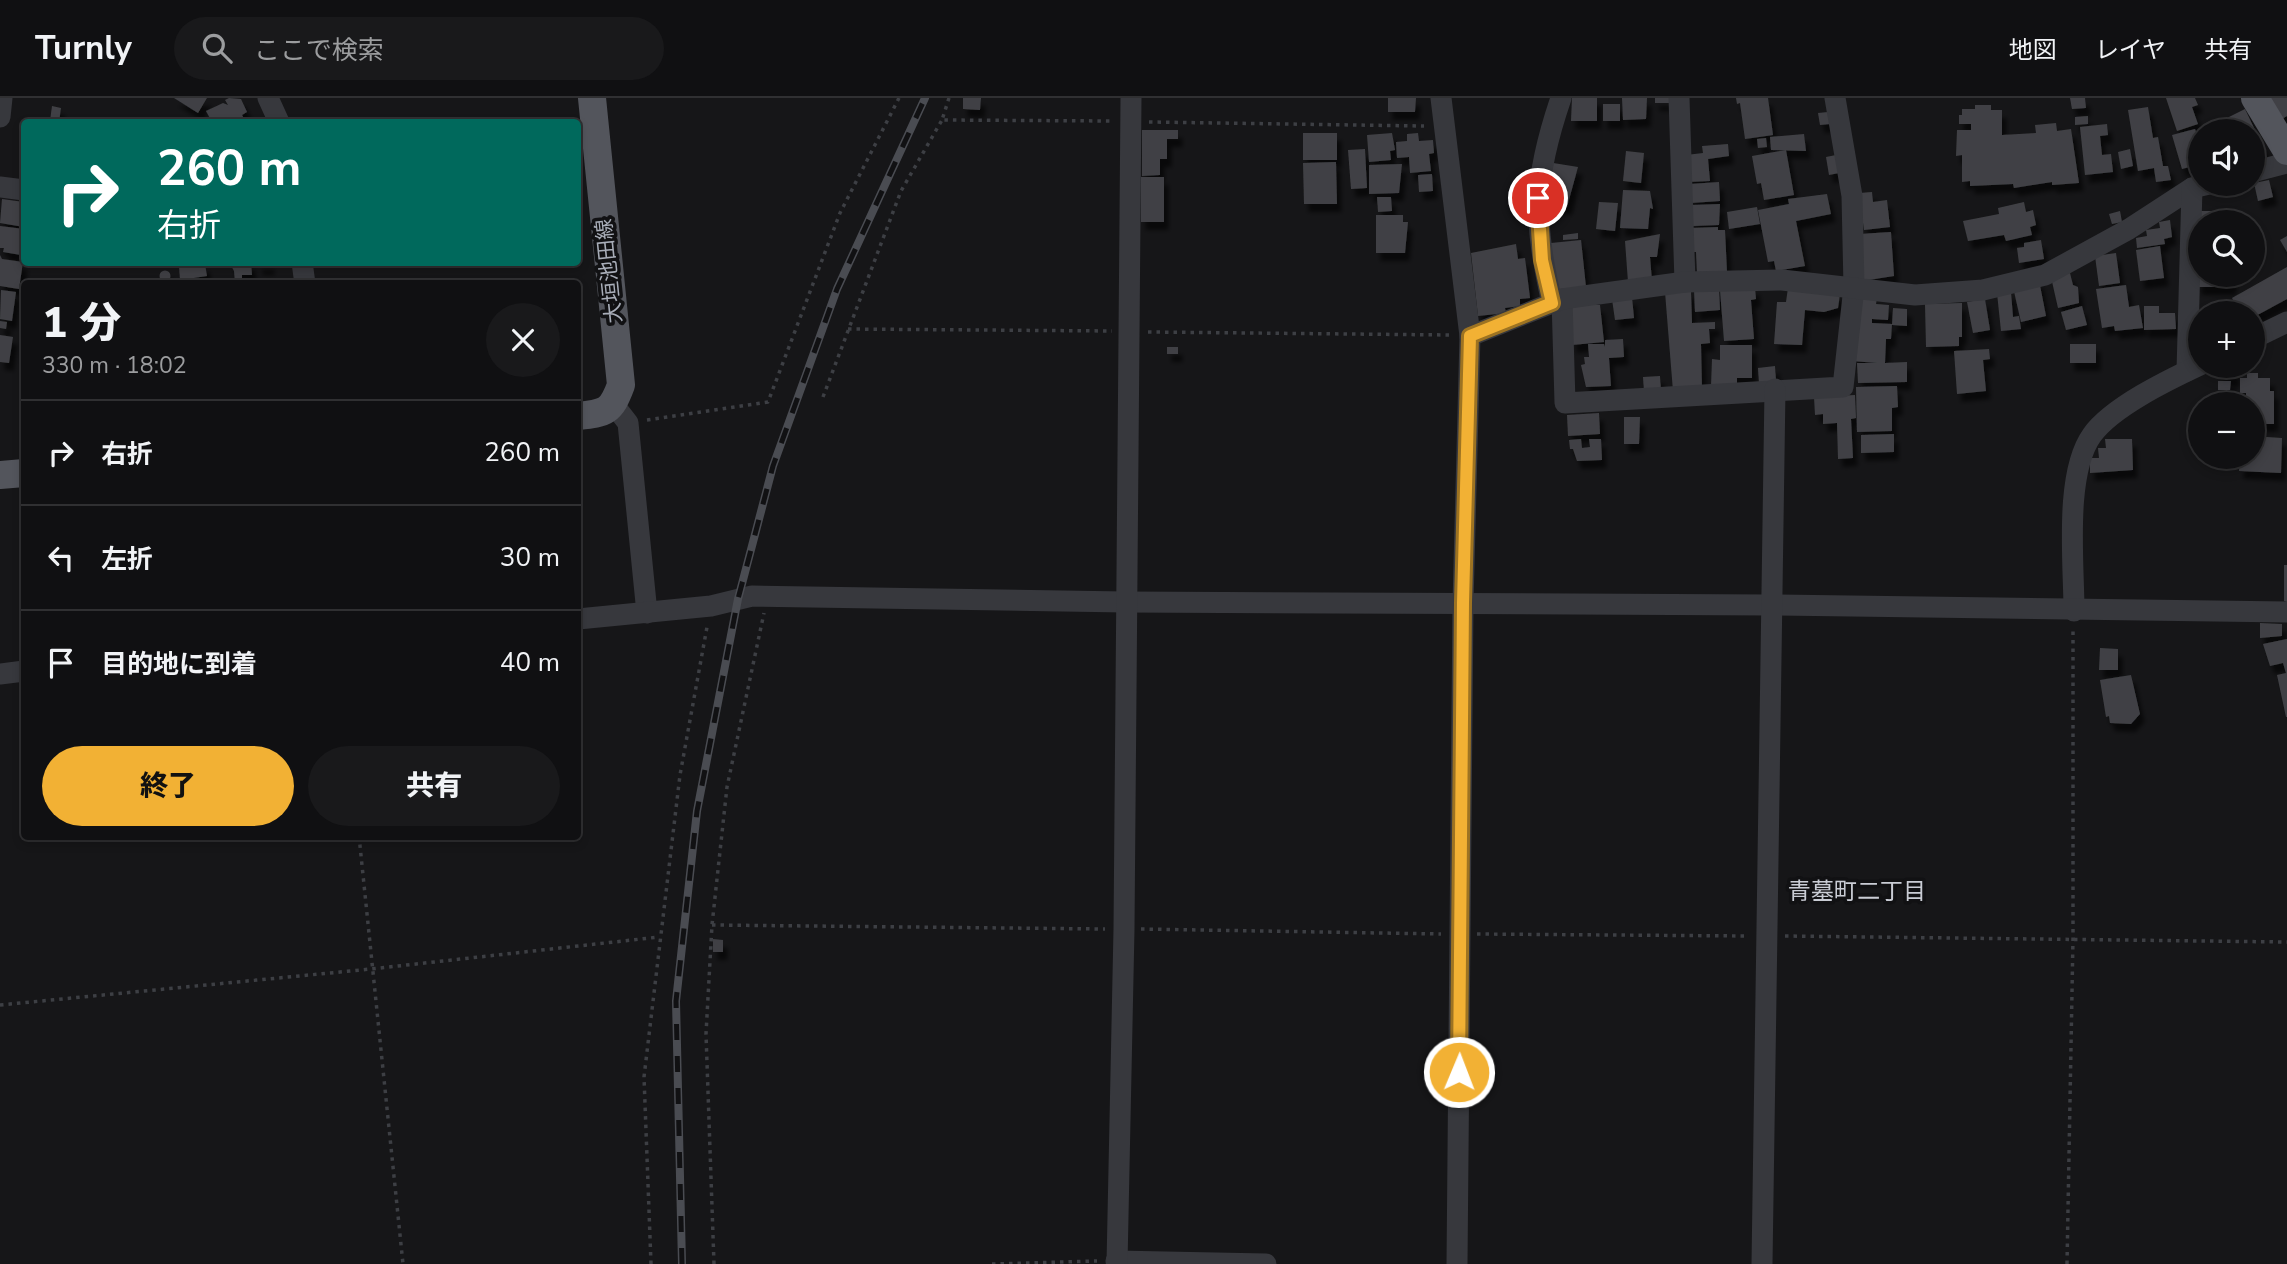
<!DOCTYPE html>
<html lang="ja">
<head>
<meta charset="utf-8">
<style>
	:root { --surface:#101012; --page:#19191b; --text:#f1f3f6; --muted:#9c9d9f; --line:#303032; --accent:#f2b134 }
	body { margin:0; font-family:"Nunito Sans","Noto Sans JP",sans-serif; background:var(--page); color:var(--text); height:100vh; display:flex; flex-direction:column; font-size:26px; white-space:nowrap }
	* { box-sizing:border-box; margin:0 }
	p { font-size:23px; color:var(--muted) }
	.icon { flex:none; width:38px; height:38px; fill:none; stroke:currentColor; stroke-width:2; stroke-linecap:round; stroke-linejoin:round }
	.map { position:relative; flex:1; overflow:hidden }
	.drawer { position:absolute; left:21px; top:182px; width:560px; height:560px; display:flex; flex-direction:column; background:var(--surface); border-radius:7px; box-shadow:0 4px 10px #0003,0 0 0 2px var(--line) }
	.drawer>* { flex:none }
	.hud { position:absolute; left:21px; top:21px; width:560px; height:147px; border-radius:7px; box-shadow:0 4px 10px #0003,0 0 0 2px var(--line); background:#00695c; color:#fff; overflow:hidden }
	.buttons { position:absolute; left:2188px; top:21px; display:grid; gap:14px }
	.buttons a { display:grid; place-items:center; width:77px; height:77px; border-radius:50%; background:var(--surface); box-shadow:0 4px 10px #0003,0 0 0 2px var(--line); font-size:35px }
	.pin { position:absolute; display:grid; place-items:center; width:60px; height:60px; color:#fff; margin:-30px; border:4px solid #fff; border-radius:50%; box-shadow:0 2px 7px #0007 }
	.me { position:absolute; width:77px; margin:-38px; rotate:1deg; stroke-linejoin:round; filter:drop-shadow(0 0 5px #0008) }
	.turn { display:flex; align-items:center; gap:24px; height:147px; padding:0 21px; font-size:32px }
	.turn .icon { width:91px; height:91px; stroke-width:2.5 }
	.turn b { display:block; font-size:49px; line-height:60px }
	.round { display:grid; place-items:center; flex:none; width:74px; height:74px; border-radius:37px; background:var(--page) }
	.headline { display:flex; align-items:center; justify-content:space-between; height:119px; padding:0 21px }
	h1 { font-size:42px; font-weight:800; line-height:52px }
	.button { display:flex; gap:14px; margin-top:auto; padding:14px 21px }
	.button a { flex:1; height:80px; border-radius:42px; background:var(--accent); color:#111; font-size:28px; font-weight:800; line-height:80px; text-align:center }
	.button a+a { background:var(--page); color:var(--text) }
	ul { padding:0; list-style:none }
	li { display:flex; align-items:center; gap:21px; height:105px; padding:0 21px; border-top:2px solid var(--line) }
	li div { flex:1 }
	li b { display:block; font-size:26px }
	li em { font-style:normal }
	header { display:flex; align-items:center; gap:42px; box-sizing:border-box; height:98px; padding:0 35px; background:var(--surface); border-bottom:2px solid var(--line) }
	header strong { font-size:33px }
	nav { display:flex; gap:38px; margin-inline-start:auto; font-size:24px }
	.search { width:490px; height:63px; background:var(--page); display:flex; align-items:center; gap:18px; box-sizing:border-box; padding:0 24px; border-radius:38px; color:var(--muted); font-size:26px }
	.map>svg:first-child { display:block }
	.building { fill:#404145; filter:url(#shadow) }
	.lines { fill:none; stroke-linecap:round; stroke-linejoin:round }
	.path { stroke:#3d3f44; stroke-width:3.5; stroke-dasharray:3.5 5; stroke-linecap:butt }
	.minor { stroke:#37383d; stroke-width:21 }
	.major { stroke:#53555c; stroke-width:28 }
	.rail-casing { stroke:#4a4c52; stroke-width:8 }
	.rail { stroke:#111113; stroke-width:5; stroke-dasharray:16; stroke-linecap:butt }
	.route-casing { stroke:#9d7322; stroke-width:18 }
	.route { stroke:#f2b134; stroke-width:12 }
	.labels { text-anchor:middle; stroke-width:7; stroke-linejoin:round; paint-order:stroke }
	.street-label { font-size:21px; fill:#a8adb8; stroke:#111113 }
	.neighbourhood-label { font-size:23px; fill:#c9ccd4; stroke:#111113 }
</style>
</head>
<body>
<header>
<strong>Turnly</strong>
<div class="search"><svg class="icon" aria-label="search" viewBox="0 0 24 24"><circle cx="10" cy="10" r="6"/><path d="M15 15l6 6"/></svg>ここで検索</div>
<nav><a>地図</a><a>レイヤ</a><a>共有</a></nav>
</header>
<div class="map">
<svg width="2287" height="1166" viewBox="0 0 2287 1166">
	<defs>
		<filter id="shadow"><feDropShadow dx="4.5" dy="8" stdDeviation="2" flood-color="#0009"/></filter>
	</defs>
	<rect width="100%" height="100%" fill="#161618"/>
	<g class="building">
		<polygon points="174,0 207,0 198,15"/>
		<polygon points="229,0 241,1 247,14 242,17 246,24 212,24 206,13 223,5 228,7 225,2"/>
		<polygon points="963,0 981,0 980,12 963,11"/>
		<polygon points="1388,0 1416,0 1415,14 1388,14"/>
		<polygon points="1572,0 1597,0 1597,23 1571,23"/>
		<polygon points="1622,0 1647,0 1646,21 1623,22"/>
		<rect x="1655" y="0" width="15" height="5"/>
		<polygon points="1736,0 1768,0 1773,37 1745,41 1740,5 1737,6"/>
		<polygon points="2070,0 2085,0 2086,10 2072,11"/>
		<polygon points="2166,0 2195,0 2198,7 2192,9 2198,26 2177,33"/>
		<polygon points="2270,0 2287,0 2287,18 2282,21"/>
		<rect x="1603" y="6" width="17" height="17"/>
		<polygon points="1975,7 1991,7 1991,12 2002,12 2002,37 2036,35 2035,27 2056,25 2057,33 2071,31 2079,85 2052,87 2052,84 2014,90 2013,86 1970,88 1970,83 1962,84 1962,57 1956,58 1957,32 1971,32 1971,26 1959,26 1959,17 1962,17 1962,11 1975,11"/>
		<polygon points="52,8 61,10 59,24 50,23"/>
		<polygon points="2148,9 2153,40 2158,39 2163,68 2168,68 2171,82 2156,84 2154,70 2138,73 2128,12"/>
		<polygon points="2245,11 2266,55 2252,61 2252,33 2209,33 2207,30"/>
		<polygon points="1828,14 1830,26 1820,27 1818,15"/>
		<polygon points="2088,18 2088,26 2075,27 2075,19"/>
		<polygon points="2107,26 2108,37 2100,38 2102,57 2111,56 2113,74 2085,77 2080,29"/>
		<polygon points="2195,31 2200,45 2200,74 2195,75 2193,68 2182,71 2172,37"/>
		<polygon points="1142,32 1178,32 1178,41 1167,41 1167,61 1160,61 1160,77 1142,78"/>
		<rect x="1303" y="35" width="34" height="27"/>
		<polygon points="1392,35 1395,52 1390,53 1391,62 1369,64 1367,37"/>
		<polygon points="1418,35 1419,43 1433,42 1434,55 1429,56 1431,73 1410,75 1409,59 1397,60 1396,44 1407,43 1407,36"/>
		<polygon points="1804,36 1806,53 1771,52 1770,39"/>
		<polygon points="1766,40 1767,49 1758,50 1757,41"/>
		<polygon points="1728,46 1729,58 1708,61 1710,83 1688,84 1686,57 1703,55 1702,48"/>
		<polygon points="1365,51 1367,90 1351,91 1348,52"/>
		<polygon points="2130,51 2133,68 2121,71 2118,54"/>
		<polygon points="1786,52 1794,97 1764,102 1761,85 1757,86 1752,58"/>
		<polygon points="1626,53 1644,55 1641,85 1623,83"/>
		<polygon points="1836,57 1839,75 1829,77 1826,59"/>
		<polygon points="1336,64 1337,106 1304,106 1303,65"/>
		<polygon points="1547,64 1578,69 1567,109 1545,106"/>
		<polygon points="1402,66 1399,95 1369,96 1369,67"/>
		<polygon points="1432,76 1433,93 1419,94 1418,77"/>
		<rect x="1141" y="79" width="23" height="45"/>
		<polygon points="2269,82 2273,99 2258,103 2254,85"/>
		<polygon points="1719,84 1720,103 1691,105 1690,86"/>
		<polygon points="1623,92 1650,93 1653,111 1650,110 1648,131 1620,130"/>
		<polygon points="1872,94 1873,104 1887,102 1890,129 1864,132 1859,95"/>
		<polygon points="1827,96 1831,116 1796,123 1805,168 1776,173 1774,163 1768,164 1758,112 1789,106 1788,101"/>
		<polygon points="1377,99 1391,99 1392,113 1378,114"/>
		<polygon points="2,101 24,104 24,129 0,125"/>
		<polygon points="1599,104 1618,105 1615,133 1596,131"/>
		<polygon points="2024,104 2026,114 2033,112 2036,127 2030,129 2032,137 2006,143 2004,137 1968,143 1963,123 1999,116 1998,110"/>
		<polygon points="1720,106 1719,127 1693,128 1692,107"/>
		<polygon points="1757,109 1760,126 1729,131 1727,114"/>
		<polygon points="2120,113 2122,124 2112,126 2109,116"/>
		<rect x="2198" y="113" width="14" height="11"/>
		<polygon points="1376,117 1403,117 1403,124 1408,124 1405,155 1376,155"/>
		<polygon points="2170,122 2172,139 2164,141 2165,146 2137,150 2136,140 2147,138 2146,132 2160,130 2159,124"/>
		<polygon points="0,128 24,131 21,157 3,154 4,150 0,150"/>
		<polygon points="1718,129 1718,132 1725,132 1727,174 1697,175 1696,154 1692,154 1691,130"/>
		<polygon points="1891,134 1894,178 1862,183 1859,136"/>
		<polygon points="1578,135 1578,141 1563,142 1563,137"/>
		<polygon points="1660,136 1657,159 1650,159 1652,183 1628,184 1625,143"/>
		<polygon points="2287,138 2287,154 2280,142"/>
		<polygon points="1581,142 1586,189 1556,192 1551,145"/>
		<polygon points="2041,142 2044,161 2019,165 2017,150 2024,149 2024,145"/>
		<polygon points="1516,146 1518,161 1525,160 1530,200 1520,201 1520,208 1505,210 1506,215 1478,218 1471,155"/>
		<polygon points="2160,148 2164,180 2140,183 2136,152"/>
		<polygon points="2116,155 2120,185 2099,188 2095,158"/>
		<polygon points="0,157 2,161 23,164 19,191 0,188"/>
		<polygon points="229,164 251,164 252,177 242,177 242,184 235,185 234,173"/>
		<rect x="258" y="164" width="12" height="5"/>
		<polygon points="205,166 207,178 180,182 179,169"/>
		<polygon points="2287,169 2287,201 2252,220 2252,215 2220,215 2236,207 2232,200"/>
		<circle cx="165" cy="178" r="5.5"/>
		<polygon points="2070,175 2073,187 2078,189 2079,205 2058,210 2051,179"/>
		<polygon points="2198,177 2232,177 2232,189 2197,189"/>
		<polygon points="555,182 556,186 537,186 537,184"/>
		<polygon points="2039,182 2046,218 2021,224 2013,189"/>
		<polygon points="2126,187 2129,209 2139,207 2143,230 2115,233 2114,228 2102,230 2096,191"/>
		<polygon points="1755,189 1756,201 1751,202 1754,241 1724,243 1720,192"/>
		<polygon points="1719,190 1720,212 1695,214 1694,192"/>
		<polygon points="1788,190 1840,196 1838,210 1824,214 1805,212 1802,247 1774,246 1777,204 1786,204"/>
		<polygon points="1,192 16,194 12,223 0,221"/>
		<polygon points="1691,193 1692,225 1715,224 1715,231 1709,231 1710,245 1701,246 1702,291 1673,293 1665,194"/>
		<polygon points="2011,194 2013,219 2019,218 2021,231 2001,233 1997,195"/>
		<polygon points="1862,198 1877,200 1876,206 1889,207 1888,222 1872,221 1872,225 1892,226 1891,241 1886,241 1885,265 1907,264 1907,284 1858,285 1857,265 1877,265 1852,263"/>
		<polygon points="1632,199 1634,220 1615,222 1612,201"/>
		<polygon points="1985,201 1990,232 1973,235 1967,204"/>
		<polygon points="1594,202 1595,207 1600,207 1604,244 1572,247 1571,204"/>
		<polygon points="1962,205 1962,239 1959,239 1959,248 1926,249 1925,206"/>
		<polygon points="2082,208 2087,227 2066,232 2061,214"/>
		<polygon points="2144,208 2159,208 2159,215 2175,215 2176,231 2144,232"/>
		<polygon points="1893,210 1907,211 1907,228 1892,227"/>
		<polygon points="0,223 7,224 6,231 0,230"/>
		<polygon points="0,237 13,239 9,265 0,264"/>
		<polygon points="1623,241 1624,259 1609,260 1611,288 1586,289 1581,267 1585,266 1584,259 1589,259 1588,246 1604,246 1605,249 1605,242"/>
		<rect x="2070" y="246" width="26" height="19"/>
		<polygon points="1720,247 1752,247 1752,280 1737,280 1737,288 1711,288 1712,261 1720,262"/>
		<rect x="1167" y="249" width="11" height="7"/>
		<polygon points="1989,251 1990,261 1983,262 1986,293 1957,296 1954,253"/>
		<polygon points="1775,268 1776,283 1759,285 1758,270"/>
		<polygon points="2218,272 2235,272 2235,281 2219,281"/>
		<polygon points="2247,275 2258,275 2258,280 2270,280 2270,293 2274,293 2274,326 2256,326 2252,306 2246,306 2246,295 2240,295 2240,280 2247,280"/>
		<polygon points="1660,278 1661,293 1644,294 1643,279"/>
		<polygon points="2218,283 2231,283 2230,292 2218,292"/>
		<polygon points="1897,288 1898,309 1892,310 1892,333 1857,334 1856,289"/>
		<polygon points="1855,297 1856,320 1851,321 1853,360 1838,361 1837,325 1823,326 1823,316 1815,317 1814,299"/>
		<polygon points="1599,315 1600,336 1568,338 1567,317"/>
		<polygon points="1624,319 1640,319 1639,346 1624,346"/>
		<polygon points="1894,336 1894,354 1861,355 1861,337"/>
		<polygon points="2252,338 2282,340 2281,375 2239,373 2240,359 2252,359"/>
		<polygon points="1581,341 1582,350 1590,349 1589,341 1601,341 1602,362 1577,363 1573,351 1570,351 1569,342"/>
		<polygon points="2105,341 2132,341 2133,372 2090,375 2090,360 2099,360 2098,350 2106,350"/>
		<polygon points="2284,467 2287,467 2287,504 2284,503"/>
		<polygon points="2260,525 2282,526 2282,538 2260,540"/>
		<polygon points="2287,541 2287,619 2286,619 2277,577 2286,575 2283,565 2270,568 2263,546"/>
		<polygon points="2100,550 2118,551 2118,572 2099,572"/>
		<polygon points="2131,577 2140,616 2131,626 2110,625 2109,618 2106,619 2100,582"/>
		<polygon points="713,841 723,842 723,854 713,854"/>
	</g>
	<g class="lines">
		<g class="path">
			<polyline points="949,0 942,22 1113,23"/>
			<polyline points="1149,24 1424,28"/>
			<polyline points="848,231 1112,233"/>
			<polyline points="1148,234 1452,237"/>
			<polyline points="823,299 901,93 942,22"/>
			<polyline points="647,322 768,304 840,115 899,0"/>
			<polyline points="359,738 403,1166"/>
			<polyline points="712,827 1105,831"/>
			<polyline points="1141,831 1441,836"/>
			<polyline points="1477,836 1749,838"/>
			<polyline points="1785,838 2287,844"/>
			<polyline points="0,907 371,871 659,839"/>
			<polyline points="651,1166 644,979 680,677 707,529"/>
			<polyline points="714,1166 706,936 712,827 727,689 764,515"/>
			<polyline points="992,1166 1097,1163"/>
			<polyline points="2067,1166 2073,840 2073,531"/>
		</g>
		<g class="minor">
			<polyline points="268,0 279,24"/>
			<polyline points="1441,0 1470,238 1463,505 1457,1166"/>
			<polyline points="1679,0 1685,184"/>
			<polyline points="0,19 2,0"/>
			<polyline points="2252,74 2287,65"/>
			<polyline points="0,89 24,92"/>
			<polyline points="302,164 305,186"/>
			<polyline points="1562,201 1565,305 1843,289 1854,189 1852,98 1835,0"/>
			<path d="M1552,205c-19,-84 -19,-123 9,-205"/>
			<polyline points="1470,238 1562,201 1685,184 1782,182 1915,197 1983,192 2045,177 2129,131 2192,90 2209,86"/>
			<polyline points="2252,241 2287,224"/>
			<polyline points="2187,273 2192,90"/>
			<polyline points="614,307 628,325 647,515"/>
			<path d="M2074,513c0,-47 -10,-137 18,-176 20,-28 76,-55 108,-70"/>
			<polyline points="578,521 711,508 752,498 1125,504 1770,507 2287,514"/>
			<polyline points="0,576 24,573"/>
			<polyline points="1116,1163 1266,1166"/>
			<polyline points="1117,1166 1124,831 1131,0"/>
			<polyline points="1762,1166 1775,291"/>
		</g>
		<g class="major">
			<polyline points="2255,0 2287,53"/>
			<path d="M578,318c28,-3 33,-4 43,-31l-29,-287"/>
			<polyline points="0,377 24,375"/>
		</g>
		<g class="rail-casing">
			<polyline id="rail" points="682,1166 676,903 697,713 738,501 773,368 837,191 925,0"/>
		</g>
		<use href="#rail" class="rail"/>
	</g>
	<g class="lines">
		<g class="route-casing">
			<polyline id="route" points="1459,974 1463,505 1470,238 1552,205 1542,162 1538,100"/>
		</g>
		<use href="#route" class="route"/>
	</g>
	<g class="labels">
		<g class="street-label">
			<text transform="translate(609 173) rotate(-96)" y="7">大垣池田線</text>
		</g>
		<g class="neighbourhood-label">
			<text x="1857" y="801">青墓町二丁目</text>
		</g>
	</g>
</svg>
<div class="buttons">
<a><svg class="icon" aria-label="sound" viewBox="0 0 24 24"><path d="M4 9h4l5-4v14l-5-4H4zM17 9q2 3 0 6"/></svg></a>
<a><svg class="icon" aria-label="search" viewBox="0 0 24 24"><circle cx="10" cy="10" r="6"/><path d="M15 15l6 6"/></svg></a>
<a>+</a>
<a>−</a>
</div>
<div class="pin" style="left:1538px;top:100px;background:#d93025"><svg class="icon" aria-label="arrive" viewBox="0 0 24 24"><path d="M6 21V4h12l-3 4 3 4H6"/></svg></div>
<svg class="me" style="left:1459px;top:974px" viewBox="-20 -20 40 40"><circle r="17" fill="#f2b134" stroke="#fff" stroke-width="3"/><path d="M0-11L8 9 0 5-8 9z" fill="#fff"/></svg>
<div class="hud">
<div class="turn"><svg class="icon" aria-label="right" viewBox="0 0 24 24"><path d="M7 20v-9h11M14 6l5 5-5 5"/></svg><div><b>260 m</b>右折</div></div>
</div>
<section class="drawer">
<div class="headline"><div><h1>1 分</h1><p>330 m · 18:02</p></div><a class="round"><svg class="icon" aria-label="close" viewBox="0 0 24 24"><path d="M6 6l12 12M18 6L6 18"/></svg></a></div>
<ul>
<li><svg class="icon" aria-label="right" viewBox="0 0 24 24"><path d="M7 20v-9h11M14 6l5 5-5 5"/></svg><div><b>右折</b></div><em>260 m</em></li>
<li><svg class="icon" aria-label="left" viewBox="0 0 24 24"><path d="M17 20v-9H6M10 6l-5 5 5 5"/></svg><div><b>左折</b></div><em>30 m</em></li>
<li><svg class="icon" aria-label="arrive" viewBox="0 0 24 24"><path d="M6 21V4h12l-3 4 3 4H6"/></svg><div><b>目的地に到着</b></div><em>40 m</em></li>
</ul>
<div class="button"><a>終了</a><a>共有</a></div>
</section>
</div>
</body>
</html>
